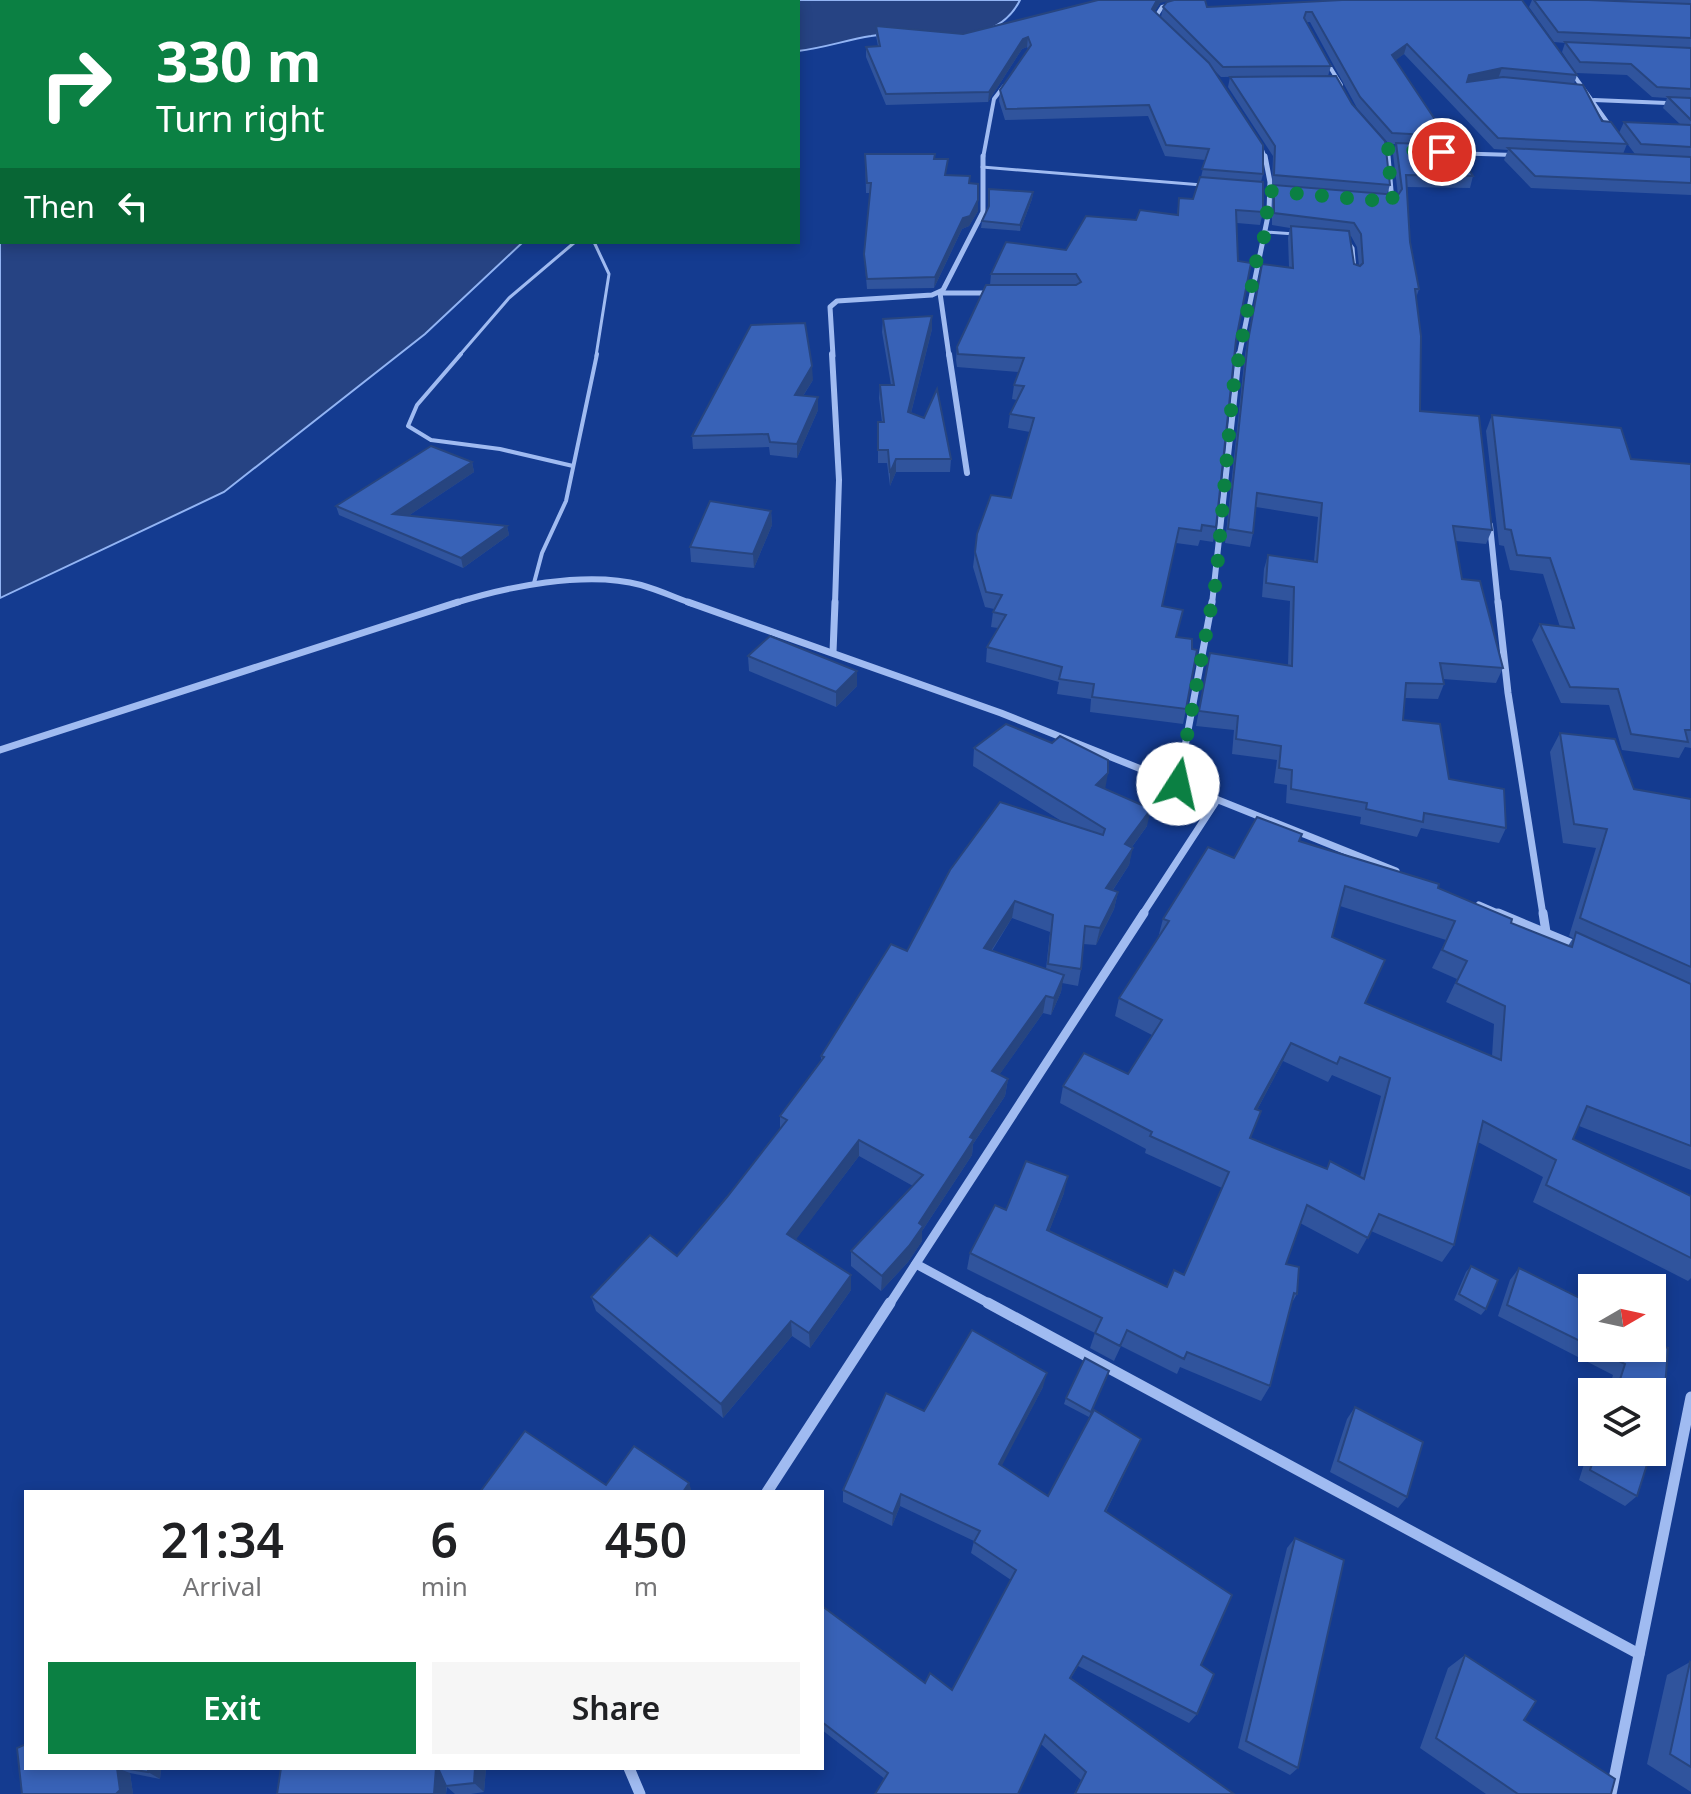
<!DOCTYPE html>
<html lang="en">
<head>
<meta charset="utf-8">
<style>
	:root { --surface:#fff; --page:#f6f6f6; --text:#202124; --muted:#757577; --accent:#0b8043 }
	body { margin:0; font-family:"Noto Sans",sans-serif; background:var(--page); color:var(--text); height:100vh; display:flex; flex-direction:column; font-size:30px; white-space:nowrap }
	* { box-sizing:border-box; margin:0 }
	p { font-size:26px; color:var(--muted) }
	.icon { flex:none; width:44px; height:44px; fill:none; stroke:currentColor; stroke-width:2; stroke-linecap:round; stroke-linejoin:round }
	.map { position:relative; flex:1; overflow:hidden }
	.details { position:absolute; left:24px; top:1490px; width:800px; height:280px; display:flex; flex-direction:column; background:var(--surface); border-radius:0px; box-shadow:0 4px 12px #0003 }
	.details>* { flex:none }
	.banner { position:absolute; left:0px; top:0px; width:800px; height:244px; box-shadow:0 4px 12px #0003; background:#0b8043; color:#fff; overflow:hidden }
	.needle { width:52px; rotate:81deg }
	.buttons { position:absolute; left:1578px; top:1274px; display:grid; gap:16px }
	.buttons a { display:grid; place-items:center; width:88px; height:88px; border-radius:0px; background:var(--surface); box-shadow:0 4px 12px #0003; font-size:40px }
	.pin { position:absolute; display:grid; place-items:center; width:68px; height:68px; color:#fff; margin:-34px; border:4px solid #fff; border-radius:50%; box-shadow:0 2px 8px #0007 }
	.me { position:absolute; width:88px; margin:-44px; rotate:10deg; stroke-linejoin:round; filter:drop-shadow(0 0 6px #0008) }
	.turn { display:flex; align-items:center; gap:28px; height:168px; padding:0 24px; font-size:36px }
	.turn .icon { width:104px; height:104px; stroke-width:2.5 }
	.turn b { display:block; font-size:56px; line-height:68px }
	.then { display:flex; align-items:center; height:76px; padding:0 24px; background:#0003; gap:16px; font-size:30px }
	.eta { display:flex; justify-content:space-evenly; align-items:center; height:136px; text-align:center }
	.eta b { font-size:48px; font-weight:600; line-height:56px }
	.button { display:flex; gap:16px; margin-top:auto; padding:16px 24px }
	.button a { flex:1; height:92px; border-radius:0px; background:var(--accent); color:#fff; font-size:32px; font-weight:600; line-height:92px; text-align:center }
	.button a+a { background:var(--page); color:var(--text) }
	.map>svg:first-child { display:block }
	.water { fill:#264383; stroke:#92b4f4; stroke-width:2 }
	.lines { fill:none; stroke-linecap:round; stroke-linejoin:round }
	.service-far1 { stroke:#a0bbf1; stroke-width:3 }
	.service { stroke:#a0bbf1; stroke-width:4 }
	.minor-far5 { stroke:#a0bbf1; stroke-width:4 }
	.minor-far4 { stroke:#a0bbf1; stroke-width:5 }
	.minor-far3 { stroke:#a0bbf1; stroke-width:6 }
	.minor-far2 { stroke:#a0bbf1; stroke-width:7 }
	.minor-far1 { stroke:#a0bbf1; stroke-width:9 }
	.minor { stroke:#a0bbf1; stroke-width:11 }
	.wall { fill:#30549d; fill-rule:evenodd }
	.shaded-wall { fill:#274580 }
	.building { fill:#3862b7; stroke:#274580; stroke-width:2; fill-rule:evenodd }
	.route { stroke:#0b8043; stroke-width:14; stroke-dasharray:0 25.2 }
</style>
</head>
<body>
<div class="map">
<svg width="1691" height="1794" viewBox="0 0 1691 1794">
	<rect width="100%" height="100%" fill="#143b90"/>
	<g class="water">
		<polygon points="0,0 568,0 2,2 2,242 523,242 425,334 224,492 0,598"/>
		<path d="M626,0h394c-27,55 -100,27 -149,36 -25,4 -47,12 -73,15v-49z"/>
	</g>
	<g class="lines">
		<g class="service-far1">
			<polyline points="982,167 1202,185"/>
			<polyline points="1266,232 1295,234"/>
			<polyline points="1346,238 1353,248 1355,271"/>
			<polyline points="594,242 609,274 596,356"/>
			<polyline points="459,356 509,298 575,242"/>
		</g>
		<g class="service">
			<polyline points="461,354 417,405 408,426 431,440 500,449 573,466"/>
			<polyline points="534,583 542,553 566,501 597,354"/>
		</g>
		<g class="minor-far5">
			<polyline points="1160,22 1155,18 1162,7 1193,0"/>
			<polyline points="1325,59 1341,85"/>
			<polyline points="1570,70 1613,130"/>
			<polyline points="1594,100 1691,104"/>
			<polyline points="1259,142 1265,158"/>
			<polyline points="1387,149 1388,158"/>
			<polyline points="1448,153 1514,155"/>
			<polyline points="983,158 994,99 1004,86"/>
		</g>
		<g class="minor-far4">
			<polyline points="1388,156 1392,202"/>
			<polyline points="833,356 830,307 837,301 932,295 943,290 983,212 983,156"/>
			<polyline points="949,356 940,293 992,293"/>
			<polyline points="1239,356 1269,211 1270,182 1265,156"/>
		</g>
		<g class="minor-far3">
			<polyline points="832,354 839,480 835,604"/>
			<polyline points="949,354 967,473"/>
			<polyline points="1490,525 1498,604"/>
			<path d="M452,604c53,-17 134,-34 189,-19 18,5 35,13 52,19"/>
			<polyline points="1212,604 1239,354"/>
		</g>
		<g class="minor-far2">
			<polyline points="688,602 1001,713 1396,871"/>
			<polyline points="1498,602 1508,693 1543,915"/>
			<polyline points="833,652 835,602"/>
			<polyline points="0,750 458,602"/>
			<polyline points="1178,784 1212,602"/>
			<polyline points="1479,905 1502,915"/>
			<polyline points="1142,915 1217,800"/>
		</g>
		<g class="minor-far1">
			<polyline points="1498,913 1577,946"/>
			<polyline points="1543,913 1546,932"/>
			<polyline points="916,1264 992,1305"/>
			<polyline points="889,1305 1144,913"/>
		</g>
		<g class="minor">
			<polyline points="988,1303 1639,1654"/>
			<polyline points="767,1492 890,1303"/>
			<polyline points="629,1768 640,1794"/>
			<polyline points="1611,1794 1691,1397"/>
		</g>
	</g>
	<g class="wall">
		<path d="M1342,0l235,75 -3,9 28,37 25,23 -4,10h12l-16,-21 5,-11 57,3 -18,-17 4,-10 -15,-1 -25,-22 -51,-2 -14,-21 3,-9 -11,-1 -25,-35 3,-7 159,4v191l-160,-7 -27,-28 4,-10 -14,-1 -90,-95 -9,6 51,76 -3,9 30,31 -3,12 -64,-1 4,55 9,47 -3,9 4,113 72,119 -6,14 -30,-3 6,38 41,89 -7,15 -53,-4 1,5 -6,15 -33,-1 -2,22 46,59 57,49 -7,15 -78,-15 -4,9 -57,-13 1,-7 -75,-14 1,-18 -13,-2 3,-23 -45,-6 2,-24 -38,-4 14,-73 78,12 2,-64 -28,-4 2,-28 4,-14 46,6 4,-44 -62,-10 -3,26 -3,14 -25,-4 20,-189 14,-77 30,-10 -1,-29 2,-10 -18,-3v-28l2,-11h-2l1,-30 -45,-69 2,-10 160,108 -3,9 11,1 -5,-41 3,-10h-7l-32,-36 -47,-86h-3l24,44 -3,10 -107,1 -9,-9 51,106 -2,8 2,30 -3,13 -23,-2 -1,117 -20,187 -3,15 -13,-2 -2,6 -22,-3 -14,63 14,31 10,72 -3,15 -93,-12 1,-13 -34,-5 2,-12 -73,-20 1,-15 11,-19 -7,-1 2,-15 1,-3 -9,-2 -12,-40 4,-33 34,-36 19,-66 -22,-4 2,-14 7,-14 -5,-1 2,-14 5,-13 -62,-5 -1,-7 1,-13 33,-62 1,-11 75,-24 70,-30 41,-5 2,-17 14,1 8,-22 4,-17 -40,-4 -17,-40 -143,4 -6,-19 1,-11 28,-41 -1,-2 -5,2 -34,53 -102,3 -20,-48v-10l12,-1 -2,-10v-10l87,8 197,-31 -6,9 28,26 -21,-21 2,-10h44zM1349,236h2l6,11 2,19 -5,-2z"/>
		<polygon points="1614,0 1691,0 1691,4"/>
		<polygon points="865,154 935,154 934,159 946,175 969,183 978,211 969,226 962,229 934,288 867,289 864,254 870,193 866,193"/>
		<polygon points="1033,192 1032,199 1020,231 981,228 982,221"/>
		<polygon points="883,319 932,329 911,413 951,459 950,472 896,472 890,486 887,463 878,463 878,422 882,422 879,398 880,385 891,385 882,332"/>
		<polygon points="813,380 803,396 818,397 818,410 797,458 770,455 769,447 693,449 692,436"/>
		<polygon points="1492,415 1631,459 1691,464 1691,748 1685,747 1679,758 1622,750 1609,705 1561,703 1532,640 1540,624 1560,627 1543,574 1510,570 1504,546 1499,545 1486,431"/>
		<polygon points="472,462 474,472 408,516 507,526 509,535 463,568 339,515 336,506"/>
		<polygon points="771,511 772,525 754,568 691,562 690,547"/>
		<polygon points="748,656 857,686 836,707 749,671"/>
		<path d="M1560,733l74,56 57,10v371l-112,-44 -6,13 118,57v82l-3,3 -155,-79 10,-25 -65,-35 -24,103 -12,17 -71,-31 -13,23 -58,-31 -14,41 11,30 -7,12 -20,80 -9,15 -81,-34 -3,7 -56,-28 -7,15 -24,-13 5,-15 -128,-64 3,-16 36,-43 58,-17 -15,38 118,56 17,-12 38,-87 -77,-35 1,-4 -86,-46 3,-17 65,-12 24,-39 -37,-19 4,-18 39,-60 5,-19 71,-61 66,-17 138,47 73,35 57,23 5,-8 -4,-2 27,-88 -33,-5 -13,-91zM1340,906l106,34 -14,28 25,11 -11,23 48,22 -2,32 -127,-53 -33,-66zM1283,1061l45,21 4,-7 49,21 -21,81 -33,-8 -77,-31 7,-28z"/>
		<path d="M974,748l131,40 42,38 -15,21 -3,18 -16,25 5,2 -4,17 -18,36 -13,-1 -2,25 -3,17 -16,-3 -1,9 -10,23 -8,-2 -44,62 9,4 -3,17 -32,48 -1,11 -50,76v10l-14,21 -27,29 -30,-25v-15l62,-65 -54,-30 -64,84 56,50 -41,58 -18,-12 -69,82 -127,-107 -5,-14 86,-41 50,-59 53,-68v-13l41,-56v-4l86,-105 156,-129 -90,-56zM1012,918l38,14 -4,37 -54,-18z"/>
		<polygon points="1471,1266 1486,1309 1481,1315 1454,1300 1466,1272"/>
		<polygon points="1519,1268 1592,1304 1592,1348 1652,1348 1652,1392 1608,1392 1613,1375 1498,1316 1510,1280"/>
		<polygon points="1107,1377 1089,1417 1064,1404 1066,1398"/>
		<polygon points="1043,1387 1001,1466 1048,1496 1141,1439 1106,1512 1201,1665 1197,1714 1189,1723 1078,1666 1071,1678 1234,1794 1074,1794 1081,1780 1041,1744 885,1779 822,1730 822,1606 925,1683 952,1690 1011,1580 971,1553 974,1541 900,1506 892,1526 843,1502 843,1490 924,1411"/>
		<polygon points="1355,1407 1407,1497 1398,1508 1330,1472 1347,1419"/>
		<polygon points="1592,1439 1592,1452 1651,1452 1637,1496 1625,1506 1579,1480"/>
		<polygon points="1295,1538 1298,1768 1290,1775 1238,1748 1287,1548"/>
		<polygon points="1465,1655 1524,1720 1611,1794 1486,1794 1420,1748 1448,1668"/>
		<polygon points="1690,1662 1691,1663 1691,1792 1647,1764 1667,1675"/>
		<polygon points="26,1768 161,1768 160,1779 130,1773 133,1794 22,1794"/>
		<polygon points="486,1768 484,1792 471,1794 455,1794 447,1787 446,1794 277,1794"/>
	</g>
	<g class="shaded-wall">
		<polygon points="1157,0 1172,0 1160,3 1150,19 1152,9"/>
		<polygon points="1028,37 1027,47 1022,49 988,102 989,92 1023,39"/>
		<polygon points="1407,44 1404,54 1389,65 1392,55"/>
		<polygon points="1502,68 1498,79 1466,86 1469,75"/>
		<polygon points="1033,192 1032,199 1020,231 1020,225"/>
		<polygon points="978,200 978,211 969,226 962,229 934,288 935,277 963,218"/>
		<polygon points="932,316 932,329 908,425 908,412"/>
		<polygon points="812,366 813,380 795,408 795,395"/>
		<polygon points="818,397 818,410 797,458 797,444"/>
		<polygon points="896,459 896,472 890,486 890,473"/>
		<polygon points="472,462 474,472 396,524 393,514"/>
		<polygon points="771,511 772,525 754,568 753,554"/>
		<polygon points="507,526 509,535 463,568 461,558"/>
		<polygon points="857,671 857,686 836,707 836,692"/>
		<polygon points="1108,773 1105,790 1096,785"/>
		<polygon points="1151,809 1147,826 1121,862 1125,844"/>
		<polygon points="1133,848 1129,865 1103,905 1106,888"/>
		<polygon points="1118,892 1114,909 1096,945 1100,928"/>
		<polygon points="1015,901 1012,918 982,965 984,948"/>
		<polygon points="1064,975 1061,992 1051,1015 1054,998"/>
		<polygon points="1046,996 1043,1013 990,1088 992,1071"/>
		<polygon points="1291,1043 1283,1061 1248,1127 1255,1109"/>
		<polygon points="1008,1079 1005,1096 973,1144 972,1155 922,1231 922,1241 908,1262 881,1291 882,1276 919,1223 970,1137"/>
		<polygon points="859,1140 859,1156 788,1250 787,1234"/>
		<polygon points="1068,1176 1064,1193 1043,1247 1047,1230"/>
		<polygon points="851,1275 851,1290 810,1348 809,1333"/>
		<polygon points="791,1321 792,1336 723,1418 721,1404"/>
		<polygon points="1047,1373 1043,1387 996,1477 999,1464"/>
		<polygon points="689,1483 692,1492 683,1492"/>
		<polygon points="901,1494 900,1506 892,1526 893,1514"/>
		<polygon points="117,1768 130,1773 133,1794 116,1794"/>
		<polygon points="148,1768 161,1768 160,1779 148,1772"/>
		<polygon points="436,1768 442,1768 447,1773 446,1794 434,1794"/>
		<polygon points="475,1768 486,1768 484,1792 474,1783"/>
	</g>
	<g class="building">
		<polygon points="1098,0 1157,0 1152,9 1209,63 1263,145 1263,174 1202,169 1209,149 1166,145 1149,105 1006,109 1000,90 1031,45 1028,37 1023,39 989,92 886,94 866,47 880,46 876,26 963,34"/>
		<polygon points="1174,0 1205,0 1207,7 1342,0 1522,0 1577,75 1502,68 1469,75 1467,82 1503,77 1583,85 1602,121 1611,122 1627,144 1498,138 1407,44 1392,55 1446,136 1392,133 1360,97 1312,12 1306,12 1304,18 1331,66 1223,67 1163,7 1167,2"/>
		<polygon points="1534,0 1589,0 1691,4 1691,38 1558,32"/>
		<polygon points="1565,42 1691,48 1691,89 1657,87 1631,64 1580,62"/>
		<polygon points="1336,76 1352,104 1385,141 1390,185 1274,175 1275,146 1230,77"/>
		<polygon points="1668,97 1691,98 1691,120"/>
		<polygon points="1624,122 1691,125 1691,147 1641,144"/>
		<polygon points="1396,143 1453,145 1473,176 1406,175 1410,242 1419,289 1415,289 1421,336 1420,411 1479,416 1492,530 1453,526 1462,579 1480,581 1503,668 1440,663 1444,684 1406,683 1403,720 1440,724 1449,779 1504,789 1506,828 1424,813 1423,822 1366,809 1367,803 1291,789 1292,770 1279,768 1281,746 1236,739 1238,716 1199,711 1210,653 1292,666 1294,587 1266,583 1268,555 1317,562 1322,503 1257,493 1253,533 1228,529 1248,341 1262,264 1293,268 1291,226 1349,231 1354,264 1360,266 1363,263 1361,234 1354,223 1274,213 1274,185 1398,195 1402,189"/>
		<polygon points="1508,148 1691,157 1691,183 1535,176"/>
		<polygon points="865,154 935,154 934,159 948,159 945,175 970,176 969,183 978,184 978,200 970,216 963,218 935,277 867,279 864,254 871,183 867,183"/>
		<polygon points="1200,177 1263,182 1263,212 1236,210 1238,261 1251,263 1236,340 1216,527 1202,525 1201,531 1179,528 1162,606 1183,610 1176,637 1192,639 1192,649 1197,650 1186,709 1092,697 1094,684 1059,679 1062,667 987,647 1006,615 993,612 1002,595 986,592 975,552 977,534 991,495 1011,498 1034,418 1010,414 1024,386 1014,385 1024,358 958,354 957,347 986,285 1076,285 1081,282 1076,274 991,274 1006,242 1066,250 1086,216 1136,220 1140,210 1178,215 1179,198 1193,199"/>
		<polygon points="989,189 1033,192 1020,225 982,221 989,206"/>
		<polygon points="932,316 908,412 924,418 937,389 951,459 896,459 890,473 888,450 878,450 878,422 884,422 880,385 894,385 883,319"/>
		<polygon points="805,323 812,366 795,395 818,397 797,444 770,442 768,434 692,436 751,325"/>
		<polygon points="1492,415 1621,428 1631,459 1691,464 1691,730 1685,730 1688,742 1631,734 1618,689 1570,687 1540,624 1574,628 1550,558 1517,555 1511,530 1505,529"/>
		<polygon points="431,446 472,462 393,514 507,526 461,558 336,506"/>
		<polygon points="710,501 771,511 753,554 690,547"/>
		<polygon points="770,636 857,671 836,692 748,656"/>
		<polygon points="1006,724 1052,743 1060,736 1108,760 1108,773 1096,785 1151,809 1125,844 1133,848 1106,888 1118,892 1100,928 1085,926 1081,969 1048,964 1053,915 1015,901 984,948 1064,975 1054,998 1046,996 992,1071 1008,1079 970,1137 974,1139 919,1223 923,1226 909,1246 882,1276 851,1251 923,1175 859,1140 787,1234 851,1275 809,1333 791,1321 721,1404 591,1297 650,1235 677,1256 727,1197 787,1120 780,1116 824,1057 821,1056 891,944 907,951 950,870 1000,802 1103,835 1105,829 974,748"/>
		<polygon points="1560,733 1615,739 1634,789 1691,799 1691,967 1580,918 1607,829 1574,824"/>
		<path d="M1257,817l45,17 -3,7 140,43 -1,4 74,31 -1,4 58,23 3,1 4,-15 115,52v162l-104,-40 -14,33 118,57v62l-145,-73 10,-25 -73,-39 -29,124 -75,-31 -11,24 -61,-33 -21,59 13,3 -2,27 -3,-1 -24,93 -83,-34 -3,7 -57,-29 -7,16 -25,-13 7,-15 -132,-65 25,-48 11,5 20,-49 42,15 -21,54 120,57 7,-17 10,5 45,-103 -79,-36 2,-4 -89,-46 21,-33 44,21 34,-54 -43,-22 50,-77 -6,-2 45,-72 26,11zM1345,886l110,35 -13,29 25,11 -11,22 49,23 -4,54 -136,-57 20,-43 -53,-23zM1291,1043l46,21 3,-7 50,21 -26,101 -34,-18 -3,8 -77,-31 11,-27 -6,-2z"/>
		<polygon points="1471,1266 1498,1280 1486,1309 1459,1294"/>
		<polygon points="1519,1268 1592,1304 1592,1347 1507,1305"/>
		<polygon points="972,1330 1047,1373 999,1464 1048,1496 1094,1410 1141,1439 1105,1511 1232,1595 1201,1665 1214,1674 1197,1714 1083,1656 1070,1678 1234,1794 1075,1794 1086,1772 1045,1735 1018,1794 875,1794 888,1773 822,1722 822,1606 925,1683 930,1673 952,1690 1016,1570 974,1542 980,1531 901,1494 893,1514 843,1490 886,1393 924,1411"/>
		<polygon points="1652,1342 1668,1348 1663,1414 1652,1450 1652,1392 1616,1392 1625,1364 1594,1348 1652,1348"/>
		<polygon points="1085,1358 1109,1371 1091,1412 1066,1398"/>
		<polygon points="1355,1407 1423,1442 1407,1497 1338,1461"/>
		<polygon points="525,1431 606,1485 634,1446 689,1483 683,1492 480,1492"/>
		<polygon points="1596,1452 1651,1452 1637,1496 1590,1470"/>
		<polygon points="1295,1538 1344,1560 1298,1768 1246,1741"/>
		<polygon points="1465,1655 1536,1701 1524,1720 1615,1779 1611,1794 1518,1794 1436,1738"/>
		<polygon points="1690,1662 1691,1663 1691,1767 1670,1754"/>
		<polygon points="26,1744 26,1768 117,1768 120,1790 116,1794 22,1794 17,1748"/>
		<polygon points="123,1768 148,1768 148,1772"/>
		<polygon points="281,1768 436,1768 434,1794 277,1794"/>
		<polygon points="438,1768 475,1768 474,1783 446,1786"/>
	</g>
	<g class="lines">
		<polyline class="route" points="1178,784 1216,581 1233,389 1258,252 1266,232 1268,191 1393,202 1387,149 1442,152"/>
	</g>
</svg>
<div class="buttons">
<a><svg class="needle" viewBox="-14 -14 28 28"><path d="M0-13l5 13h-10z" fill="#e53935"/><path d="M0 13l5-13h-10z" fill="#757577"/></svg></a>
<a><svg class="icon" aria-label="layers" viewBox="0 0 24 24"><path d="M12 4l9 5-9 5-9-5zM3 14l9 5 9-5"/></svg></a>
</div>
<div class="pin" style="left:1442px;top:152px;background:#d93025"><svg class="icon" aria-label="arrive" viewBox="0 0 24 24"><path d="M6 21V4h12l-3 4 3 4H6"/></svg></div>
<svg class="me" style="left:1178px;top:784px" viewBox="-20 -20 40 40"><circle r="19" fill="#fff"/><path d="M0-13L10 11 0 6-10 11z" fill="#0b8043"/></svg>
<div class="banner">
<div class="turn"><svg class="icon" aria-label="right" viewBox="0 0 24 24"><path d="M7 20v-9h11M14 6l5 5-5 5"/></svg><div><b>330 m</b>Turn right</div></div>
<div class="then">Then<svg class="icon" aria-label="left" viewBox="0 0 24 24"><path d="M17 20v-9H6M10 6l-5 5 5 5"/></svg></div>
</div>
<section class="details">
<div class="eta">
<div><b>21:34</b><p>Arrival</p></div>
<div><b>6</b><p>min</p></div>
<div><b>450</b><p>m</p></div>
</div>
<div class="button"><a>Exit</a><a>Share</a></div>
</section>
</div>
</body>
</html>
